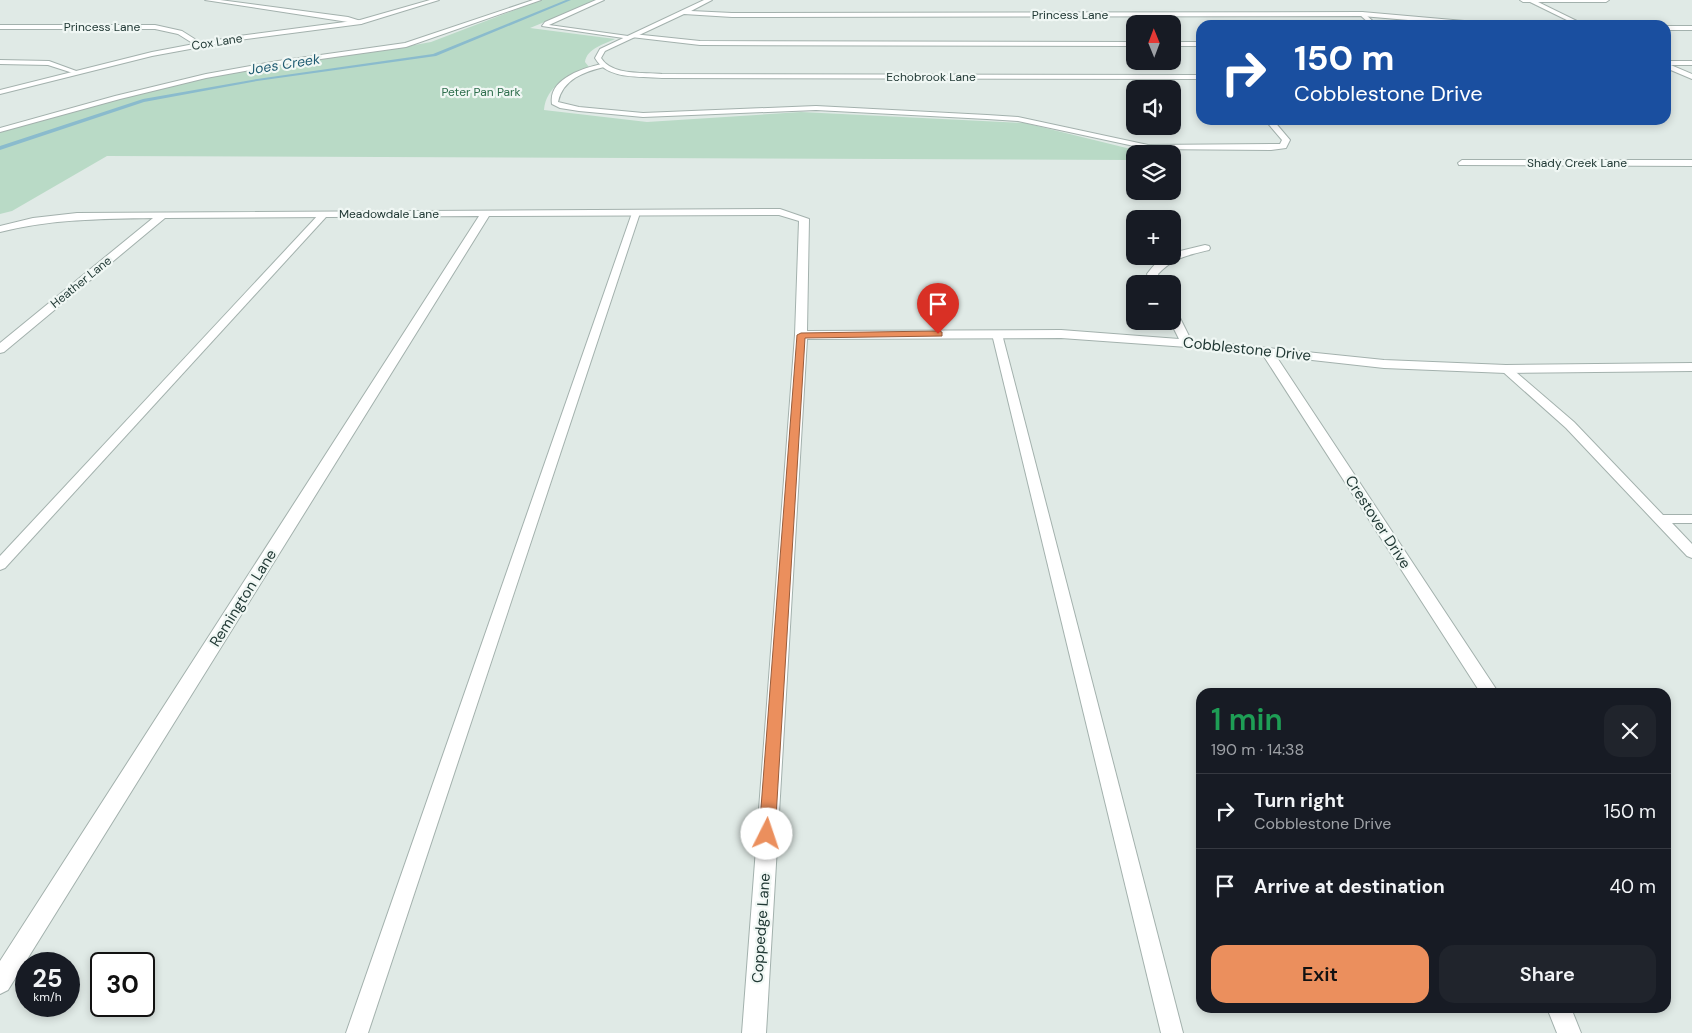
<!DOCTYPE html>
<html lang="en">
<head>
<meta charset="utf-8">
<style>
	:root { --surface:#171b24; --page:#20242c; --text:#f1f3f6; --muted:#9ea1a6; --line:#363941; --accent:#eb8f5d }
	body { margin:0; font-family:"DM Sans",sans-serif; background:var(--page); color:var(--text); height:100vh; display:flex; flex-direction:column; font-size:19px; white-space:nowrap }
	* { box-sizing:border-box; margin:0 }
	p { font-size:16px; color:var(--muted) }
	.icon { flex:none; width:28px; height:28px; fill:none; stroke:currentColor; stroke-width:2; stroke-linecap:round; stroke-linejoin:round }
	.map { position:relative; flex:1; overflow:hidden }
	.drawer { position:absolute; left:1196px; top:688px; width:475px; height:325px; display:flex; flex-direction:column; background:var(--surface); border-radius:15px; box-shadow:0 2px 8px #0003 }
	.drawer>* { flex:none }
	.guide { position:absolute; left:1196px; top:20px; width:475px; height:105px; border-radius:15px; box-shadow:0 2px 8px #0003; background:#1a4fa0; color:#fff; overflow:hidden }
	.needle { width:32px; rotate:359deg }
	.controls { position:absolute; left:1126px; top:15px; display:grid; gap:10px }
	.controls a { display:grid; place-items:center; width:55px; height:55px; border-radius:10px; background:var(--surface); box-shadow:0 2px 8px #0003; font-size:25px }
	.speed { position:absolute; left:15px; top:952px; display:flex; gap:10px; font-size:25px; font-weight:700; text-align:center }
	.speed>* { display:grid; place-content:center; width:65px; height:65px; border-radius:50%; background:var(--surface); box-shadow:0 2px 8px #0003; line-height:1 }
	.speed small { font-size:12px; font-weight:400 }
	.speed .limit { border:2px solid #111; border-radius:8px; background:#fff; color:#111 }
	.pin { position:absolute; display:grid; place-items:center; width:42px; height:42px; color:#fff; margin:-51px -21px; border-radius:50% 50% 50% 0; rotate:-45deg; box-shadow:0 0 5px #0007 }
	.pin .icon { rotate:45deg }
	.me { position:absolute; width:55px; margin:-28px; rotate:4deg; stroke-linejoin:round; filter:drop-shadow(0 0 4px #0008) }
	.turn { display:flex; align-items:center; gap:18px; height:105px; padding:0 15px; font-size:22px }
	.turn .icon { width:65px; height:65px; stroke-width:2.5 }
	.turn b { display:block; font-size:35px; line-height:42px }
	.round { display:grid; place-items:center; flex:none; width:52px; height:52px; border-radius:15px; background:var(--page) }
	.headline { display:flex; align-items:center; justify-content:space-between; height:85px; padding:0 15px }
	h1 { font-size:30px; font-weight:600; line-height:38px; color:#1e9e55 }
	.primary-button { display:flex; gap:10px; margin-top:auto; padding:10px 15px }
	.primary-button a { flex:1; height:58px; border-radius:15px; background:var(--accent); color:#111; font-size:20px; font-weight:600; line-height:58px; text-align:center }
	.primary-button a+a { background:var(--page); color:var(--text) }
	ul { padding:0; list-style:none }
	li { display:flex; align-items:center; gap:15px; height:75px; padding:0 15px; border-top:1px solid var(--line) }
	li div { flex:1 }
	li b { display:block; font-size:19px }
	li em { font-style:normal }
	.map>svg:first-child { display:block }
	.green { fill:#b9dac6 }
	.lines { fill:none; stroke-linecap:round; stroke-linejoin:round }
	.stream { fill:#8abbcd; fill-rule:evenodd }
	.lane-casing { stroke:#a3b1ad; stroke-width:2 }
	.street-casing { stroke:#a3b1ad; stroke-width:2 }
	.lane { fill:#fff; fill-rule:evenodd }
	.street { fill:#fff; fill-rule:evenodd }
	.route { fill:#eb8f5d; stroke:#995d3c }
	.labels { text-anchor:middle; stroke-width:4.5; stroke-linejoin:round; paint-order:stroke }
	.far-street-label { font-size:12px; fill:#213935; stroke:#f0f7f4 }
	.far-park-label { font-size:12px; fill:#2e6e4d; stroke:#f0f7f4 }
	.far-water-label { font-size:14px; font-style:italic; fill:#1f5b72; stroke:#f0f7f4 }
	.street-label { font-size:15px; fill:#213935; stroke:#f0f7f4 }
</style>
</head>
<body>
<div class="map">
<svg width="1692" height="1033" viewBox="0 0 1692 1033">
	<rect width="100%" height="100%" fill="#e0eae6"/>
	<path class="green" d="M541,0h57l-68,28 85,11c-10,5 -28,9 -30,23l4,5c-20,8 -43,19 -45,43l103,12 154,-10 224,11 126,31h-16v6l-1028,-4 -95,55 -12,3v-83l125,-35 118,-26 144,-20 44,-8z"/>
	<g class="lines">
		<polygon class="stream" points="566,0 571,0 436,56 257,81 144,102 0,150 0,146 143,99 257,79 433,54"/>
		<g class="lane-casing">
			<g id="lane">
				<polygon points="205,0 220,0 348,17 364,22 361,24"/>
				<polygon points="533,0 541,0 406,47 278,65 206,78 120,99 0,132 0,128 115,96 206,74 278,61 405,43"/>
				<polygon points="596,0 604,0 549,25 628,36 630,39 542,26 545,22"/>
				<polygon points="1520,0 1609,0 1606,2 1523,2"/>
				<polygon points="1362,12 1364,13 1377,25 1371,25 1359,14"/>
				<polygon points="633,34 700,41 1135,42 1135,46 700,45 631,37"/>
				<rect x="1172" y="42" width="29" height="4"/>
				<polygon points="0,60 49,61 79,72 76,74 48,65 0,64"/>
				<rect x="1666" y="61" width="26" height="4"/>
				<path d="M602,64l2,1v2c-20,5 -41,12 -46,35l21,5 64,6 173,-7 171,9 31,2 130,28 132,-1 2,-4 -17,-20h8l17,20 -4,8 -15,2 -123,-1 -130,-28 -31,-2 -171,-9 -173,7 -64,-6 -19,-3 -8,-4c-4,-25 31,-36 50,-40z"/>
				<polygon points="636,210 640,213 368,1033 346,1033 632,213"/>
				<polygon points="323,212 326,213 326,217 5,568 0,570 0,556 320,213"/>
				<polygon points="997,331 1002,334 1183,1033 1161,1033 992,334"/>
				<polygon points="1506,366 1510,367 1574,422 1663,515 1692,515 1692,523 1672,523 1692,544 1692,558 1687,556 1566,428 1502,371 1500,369"/>
			</g>
		</g>
		<g class="street-casing">
			<g id="street">
				<polygon points="430,0 439,0 361,24 239,40 152,56 0,94 0,90 152,52 194,44 178,34 155,29 0,29 0,25 155,25 182,31 201,43 239,36 360,20"/>
				<path d="M704,0h8l-21,11 41,2 630,-1 125,11 3,2h-24l-104,-9 -630,1 -48,-3 -79,37 -4,7c11,18 43,14 61,16l539,1v4l-539,-1c-22,-2 -55,2 -67,-20l5,-9z"/>
				<polygon points="1526,0 1534,0 1585,25 1577,25"/>
				<rect x="1666" y="26" width="26" height="4"/>
				<polygon points="1666,63 1692,74 1692,79 1666,68"/>
				<polygon points="1462,160 1692,160 1692,166 1459,165 1458,163"/>
				<path d="M780,209l29,10 -2,112 254,-1 118,9 -9,-18h2v-10l6,3 13,26 193,20 122,5 186,-2v8l-186,2 -122,-5 -108,-12 222,336h-18l-217,-337 -76,-8 -126,-9 -254,1 -41,694h-24l53,-698 4,-114 -20,-6 -290,1 -481,774 -8,4v-33l479,-745 -314,2 -161,134 -4,1v-10l153,-125c-53,1 -101,1 -153,14v-6l33,-8 44,-5z"/>
				<path d="M1205,245l4,1 1,2 -1,2c-21,5 -36,8 -51,24l4,10h-11l-4,-10c6,-8 14,-18 25,-18v-3z"/>
				<polygon points="1547,1008 1571,1008 1581,1033 1557,1033"/>
			</g>
		</g>
		<use href="#lane" class="lane"/>
		<use href="#street" class="street"/>
	</g>
	<polygon class="route" points="938,331 942,332 942,336 805,338 775,834 773,838 767,841 762,838 759,834 797,335 801,333"/>
	<g class="labels">
		<g class="far-street-label">
			<text x="1070" y="19">Princess Lane</text>
			<text x="102" y="31">Princess Lane</text>
			<text transform="translate(217 42) rotate(-9)" y="4">Cox Lane</text>
			<text x="931" y="81">Echobrook Lane</text>
			<text x="1577" y="167">Shady Creek Lane</text>
			<text x="389" y="218">Meadowdale Lane</text>
			<text transform="translate(81 282) rotate(-39)" y="4">Heather Lane</text>
		</g>
		<g class="far-park-label">
			<text x="481" y="96">Peter Pan Park</text>
		</g>
		<g class="far-water-label">
			<text transform="translate(284 64) rotate(-9)" y="5">Joes Creek</text>
		</g>
		<g class="street-label">
			<text transform="translate(1247 349) rotate(6)" y="5">Cobblestone Drive</text>
			<text transform="translate(1378 522) rotate(57)" y="5">Crestover Drive</text>
			<text transform="translate(243 598) rotate(-58)" y="5">Remington Lane</text>
			<text transform="translate(761 928) rotate(-86)" y="5">Coppedge Lane</text>
		</g>
	</g>
</svg>
<div class="controls">
<a><svg class="needle" viewBox="-14 -14 28 28"><path d="M0-13l5 13h-10z" fill="#e53935"/><path d="M0 13l5-13h-10z" fill="#9ea1a6"/></svg></a>
<a><svg class="icon" aria-label="sound" viewBox="0 0 24 24"><path d="M4 9h4l5-4v14l-5-4H4zM17 9q2 3 0 6"/></svg></a>
<a><svg class="icon" aria-label="layers" viewBox="0 0 24 24"><path d="M12 4l9 5-9 5-9-5zM3 14l9 5 9-5"/></svg></a>
<a>+</a>
<a>−</a>
</div>
<div class="speed"><div>25<small>km/h</small></div><div class="limit">30</div></div>
<div class="pin" style="left:938px;top:334px;background:#d93025"><svg class="icon" aria-label="arrive" viewBox="0 0 24 24"><path d="M6 21V4h12l-3 4 3 4H6"/></svg></div>
<svg class="me" style="left:767px;top:834px" viewBox="-20 -20 40 40"><circle r="19" fill="#fff"/><path d="M0-13L10 11 0 6-10 11z" fill="#eb8f5d"/></svg>
<div class="guide">
<div class="turn"><svg class="icon" aria-label="right" viewBox="0 0 24 24"><path d="M7 20v-9h11M14 6l5 5-5 5"/></svg><div><b>150 m</b>Cobblestone Drive</div></div>
</div>
<section class="drawer">
<div class="headline"><div><h1>1 min</h1><p>190 m · 14:38</p></div><a class="round"><svg class="icon" aria-label="close" viewBox="0 0 24 24"><path d="M6 6l12 12M18 6L6 18"/></svg></a></div>
<ul>
<li><svg class="icon" aria-label="right" viewBox="0 0 24 24"><path d="M7 20v-9h11M14 6l5 5-5 5"/></svg><div><b>Turn right</b><p>Cobblestone Drive</p></div><em>150 m</em></li>
<li><svg class="icon" aria-label="arrive" viewBox="0 0 24 24"><path d="M6 21V4h12l-3 4 3 4H6"/></svg><div><b>Arrive at destination</b></div><em>40 m</em></li>
</ul>
<div class="primary-button"><a>Exit</a><a>Share</a></div>
</section>
</div>
</body>
</html>
